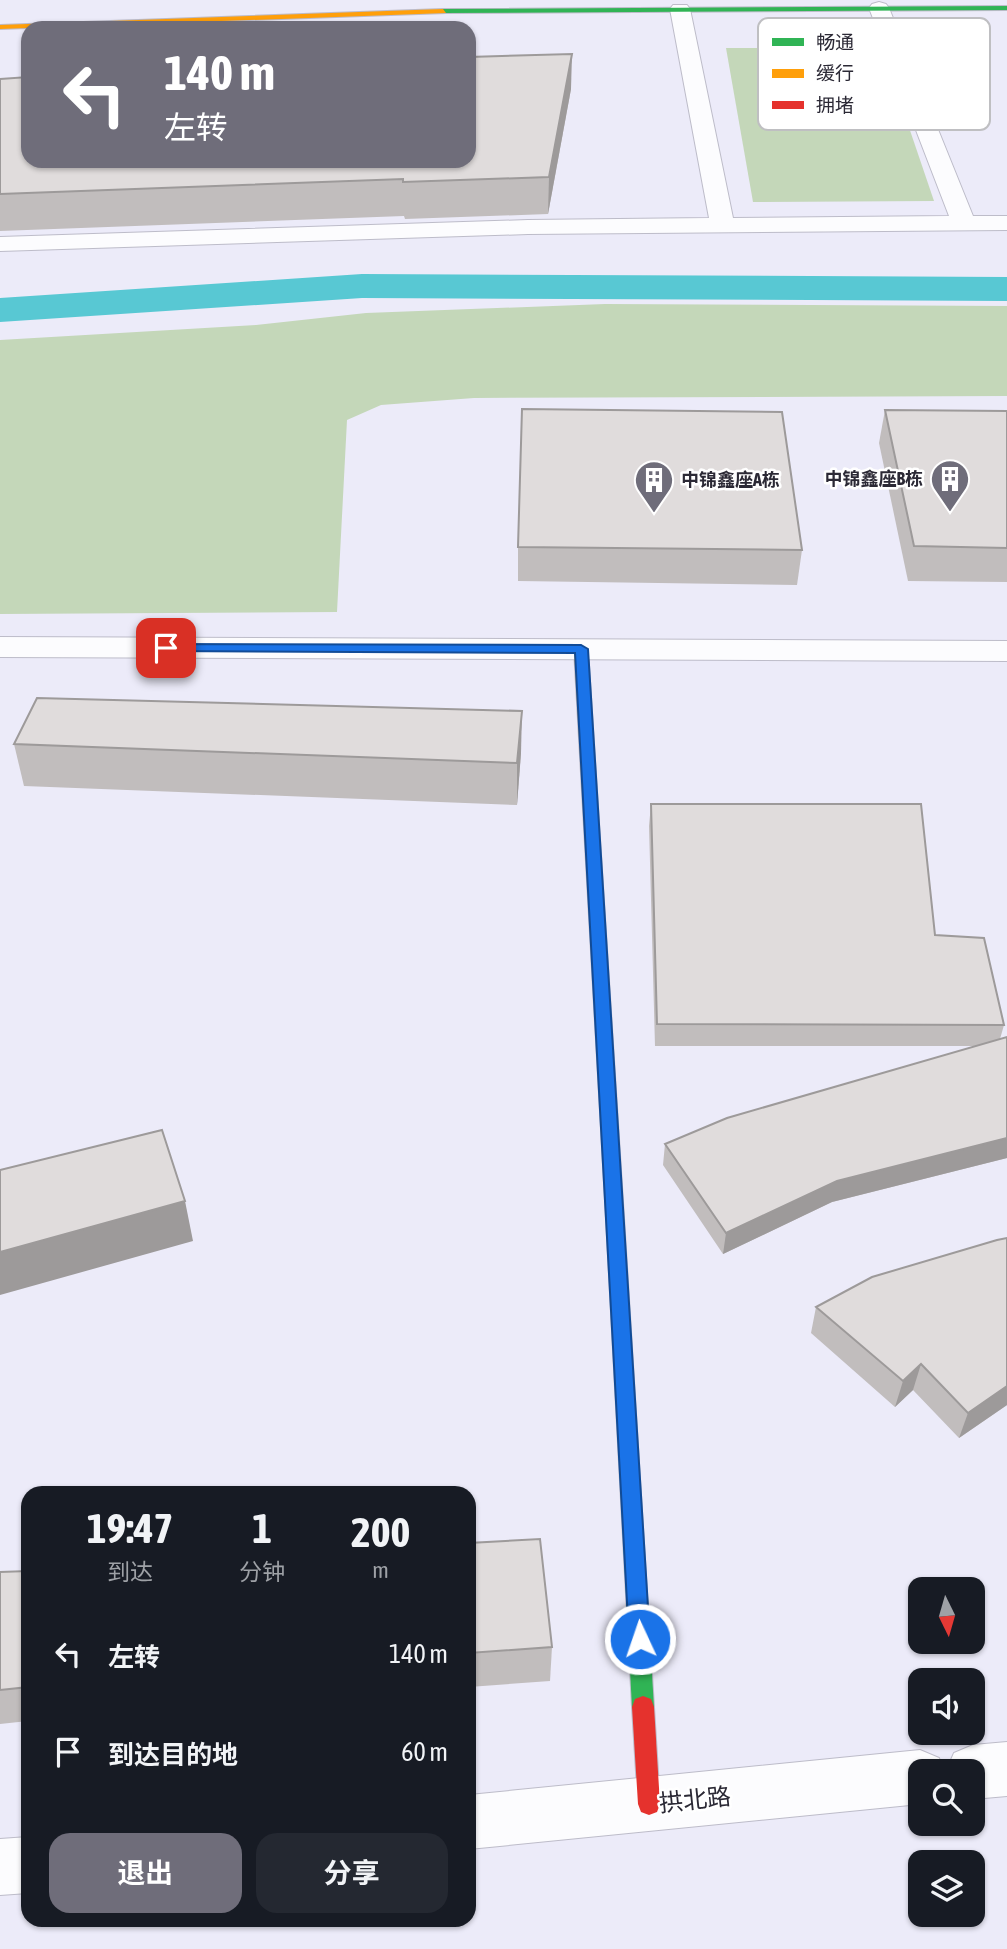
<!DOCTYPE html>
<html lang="zh">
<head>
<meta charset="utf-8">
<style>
	:root { --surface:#171b24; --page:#242831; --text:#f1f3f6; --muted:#9ea1a6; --accent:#6f6d7a }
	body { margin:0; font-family:"Asap Condensed","Noto Sans SC",sans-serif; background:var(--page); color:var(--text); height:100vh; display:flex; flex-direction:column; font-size:26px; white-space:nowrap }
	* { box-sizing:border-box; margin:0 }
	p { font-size:23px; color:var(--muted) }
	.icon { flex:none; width:38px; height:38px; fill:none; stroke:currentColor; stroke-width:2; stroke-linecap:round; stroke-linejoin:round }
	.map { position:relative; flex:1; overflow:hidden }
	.details { position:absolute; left:21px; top:1486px; width:455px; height:441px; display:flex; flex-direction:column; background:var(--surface); border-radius:21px; box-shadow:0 2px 5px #0004 }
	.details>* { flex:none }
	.banner { position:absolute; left:21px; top:21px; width:455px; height:147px; border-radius:21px; box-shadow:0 2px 5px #0004; background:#6f6d7a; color:#fff; overflow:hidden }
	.needle { width:46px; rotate:175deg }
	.controls { position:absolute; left:908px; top:1577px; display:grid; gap:14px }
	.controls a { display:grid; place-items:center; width:77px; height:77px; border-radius:14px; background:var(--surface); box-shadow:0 2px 5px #0004; font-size:35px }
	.pin { position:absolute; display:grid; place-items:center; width:60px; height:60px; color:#fff; margin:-30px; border-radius:14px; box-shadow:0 4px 10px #0006 }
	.me { position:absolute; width:77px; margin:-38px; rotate:357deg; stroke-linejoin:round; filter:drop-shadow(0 0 5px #0008) }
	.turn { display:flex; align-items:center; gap:24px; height:147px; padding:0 28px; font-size:32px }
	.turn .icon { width:91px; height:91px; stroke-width:2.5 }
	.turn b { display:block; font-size:49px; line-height:60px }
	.eta { display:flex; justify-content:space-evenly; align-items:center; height:119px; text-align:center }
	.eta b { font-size:42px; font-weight:700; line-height:49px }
	.button { display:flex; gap:14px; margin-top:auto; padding:14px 28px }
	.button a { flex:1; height:80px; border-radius:21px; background:var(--accent); color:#fff; font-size:28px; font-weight:700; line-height:80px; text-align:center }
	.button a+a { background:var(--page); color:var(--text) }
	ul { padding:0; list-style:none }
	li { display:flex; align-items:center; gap:21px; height:98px; padding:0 28px }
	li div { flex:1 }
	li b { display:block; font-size:26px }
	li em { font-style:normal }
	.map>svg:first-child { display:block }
	.green { fill:#c4d7b9 }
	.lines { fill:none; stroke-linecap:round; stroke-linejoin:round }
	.canal { fill:#58c8d3; fill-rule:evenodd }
	.street-casing { stroke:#bdbcc9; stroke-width:2 }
	.fast-casing { stroke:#bdbcc9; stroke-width:2 }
	.slow-casing { stroke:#bdbcc9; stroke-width:2 }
	.jam-casing { stroke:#bdbcc9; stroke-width:2 }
	.street { fill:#fcfcfe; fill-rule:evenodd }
	.fast { fill:#30b455; fill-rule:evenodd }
	.slow { fill:#ff9f0a; fill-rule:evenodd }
	.jam { fill:#e5322d; fill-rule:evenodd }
	.wall { fill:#c1bdbd }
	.shaded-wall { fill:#9d9a9a }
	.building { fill:#e0dcdc; stroke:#9d9a9a; stroke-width:2 }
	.route { fill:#1a73e8; stroke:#114b97; stroke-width:2 }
	.labels { text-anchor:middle; stroke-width:5; stroke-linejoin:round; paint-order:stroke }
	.far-poi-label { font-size:18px; font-weight:bold; fill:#2b2935; stroke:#fff; text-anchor:end }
	.near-street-label { font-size:24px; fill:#2b2935; stroke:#fff }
	.key { fill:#fff; stroke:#bfbfc2; stroke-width:2 }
	.key-label { font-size:19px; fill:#2b2935 }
</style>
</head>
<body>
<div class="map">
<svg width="1007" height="1949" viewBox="0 0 1007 1949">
	<rect width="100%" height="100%" fill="#ecebf9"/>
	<g class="green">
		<polygon points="726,48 882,48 934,201 753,202"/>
		<polygon points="605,304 1007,306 1007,396 474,398 381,405 347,420 337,612 0,614 0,340 256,325 366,313"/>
	</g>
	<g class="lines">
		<polygon class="canal" points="362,274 1007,277 1007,301 362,298 0,322 0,298"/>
		<g class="street-casing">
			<g id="street">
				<polygon points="879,2 886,4 889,8 973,216 1007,216 1007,230 528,234 0,251 0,237 528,220 709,218 670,9 673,5 687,5 690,9 733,218 949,216 869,8 872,4"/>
				<polygon points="0,637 1007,641 1007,661 0,657"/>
				<polygon points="1007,1742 1007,1796 973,1799 973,1771 946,1771 954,1753 973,1745"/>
				<polygon points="920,1750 939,1758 944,1771 920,1771 920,1804 469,1849 469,1795"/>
				<polygon points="28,1837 28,1893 0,1895 0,1839"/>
			</g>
		</g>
		<g class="fast-casing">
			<g id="fast">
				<polygon points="1007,6 1007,10 443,13 439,11 443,9"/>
				<polygon points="615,1211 621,1213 624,1218 654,1707 651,1715 643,1718 635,1715 632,1707 606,1218 609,1213"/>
			</g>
		</g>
		<g class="slow-casing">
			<g id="slow">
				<polygon points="443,9 446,13 0,29 0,25"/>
				<polygon points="581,645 588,649 624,1218 621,1223 615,1225 609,1223 606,1218 574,649"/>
			</g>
		</g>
		<g class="jam-casing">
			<polygon id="jam" points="643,1696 651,1699 654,1707 660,1804 657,1812 649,1815 641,1812 638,1804 632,1707 635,1699"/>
		</g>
		<use href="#street" class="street"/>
		<use href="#fast" class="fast"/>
		<use href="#slow" class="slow"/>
		<use href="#jam" class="jam"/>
	</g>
	<g class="wall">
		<polygon points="0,79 571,89 548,214 405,219 404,216 0,231"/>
		<polygon points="885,410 1007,411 1007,582 908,581 879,443"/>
		<polygon points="518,547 802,550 797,585 518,581"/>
		<polygon points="14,744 521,753 517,805 24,786"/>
		<polygon points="651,804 935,935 1004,1025 1000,1039 1007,1037 1007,1158 832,1202 723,1254 663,1165 665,1144 976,1046 655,1046 649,826"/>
		<polygon points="1007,1238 1007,1405 959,1438 913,1390 895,1407 811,1333 816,1307"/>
		<polygon points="469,1543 552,1647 550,1681 469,1687"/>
		<polygon points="28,1571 28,1721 0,1724 0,1572"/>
	</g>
	<g class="shaded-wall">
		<polygon points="572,54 571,89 548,214 549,177"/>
		<polygon points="522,711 521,753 517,805 517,763"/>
		<polygon points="1007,1138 1007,1158 832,1202 723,1254 726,1233 837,1181"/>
		<polygon points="185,1201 193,1241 0,1295 0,1252"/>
		<polygon points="921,1364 913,1390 895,1407 903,1381"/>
		<polygon points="1007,1386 1007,1405 959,1438 968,1413"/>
	</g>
	<g class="building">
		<polygon points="572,54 549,177 403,182 403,179 0,194 0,79 28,77 28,161 469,161 469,57"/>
		<polygon points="522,409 782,412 802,550 518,547"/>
		<polygon points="885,410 1007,411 1007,548 914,546"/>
		<polygon points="37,698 522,711 517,763 14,744"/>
		<polygon points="651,804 921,804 935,935 984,938 1004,1025 657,1024"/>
		<polygon points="1007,1037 1007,1138 837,1181 726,1233 665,1144 727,1118"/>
		<polygon points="162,1130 185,1201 0,1252 0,1170"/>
		<polygon points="1007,1238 1007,1386 968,1413 921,1364 903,1381 816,1307 872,1277 997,1240"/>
		<polygon points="540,1539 552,1647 469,1653 469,1543"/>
		<polygon points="28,1571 28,1687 0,1690 0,1572"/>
	</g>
	<polygon class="route" points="166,644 581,645 588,649 650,1639 647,1646 640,1649 632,1646 629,1639 575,653 161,651 161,645"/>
	<defs>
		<g id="building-pin" transform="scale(2.0125)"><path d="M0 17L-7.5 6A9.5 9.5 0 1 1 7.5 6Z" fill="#6f6d7a" stroke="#fff"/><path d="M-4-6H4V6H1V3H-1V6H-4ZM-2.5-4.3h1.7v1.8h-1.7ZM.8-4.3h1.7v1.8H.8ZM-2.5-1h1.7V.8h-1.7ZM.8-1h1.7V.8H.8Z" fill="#fff"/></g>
	</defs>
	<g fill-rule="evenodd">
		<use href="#building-pin" x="950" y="479"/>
		<use href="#building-pin" x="654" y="480"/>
	</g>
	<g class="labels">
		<g class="far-poi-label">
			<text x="923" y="485">中锦鑫座B栋</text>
			<text x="681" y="486" text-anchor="start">中锦鑫座A栋</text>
		</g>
		<g class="near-street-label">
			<text transform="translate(695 1800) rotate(-6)" y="8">拱北路</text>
		</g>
	</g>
	<rect x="758" y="18" width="232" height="112" rx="10" class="key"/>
	<rect x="772" y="38" width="32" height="8" fill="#30b455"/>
	<rect x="772" y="69" width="32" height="9" fill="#ff9f0a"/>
	<rect x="772" y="101" width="32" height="8" fill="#e5322d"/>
	<g class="key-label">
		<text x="816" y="49">畅通</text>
		<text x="816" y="80">缓行</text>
		<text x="816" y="112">拥堵</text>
	</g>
</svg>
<div class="controls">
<a><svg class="needle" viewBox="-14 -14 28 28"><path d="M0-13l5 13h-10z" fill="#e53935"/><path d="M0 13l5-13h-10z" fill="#9ea1a6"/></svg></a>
<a><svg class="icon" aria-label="sound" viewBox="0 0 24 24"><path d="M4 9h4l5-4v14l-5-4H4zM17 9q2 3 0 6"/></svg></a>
<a><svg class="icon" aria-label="search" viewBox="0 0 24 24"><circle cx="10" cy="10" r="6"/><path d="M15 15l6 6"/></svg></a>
<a><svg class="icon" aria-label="layers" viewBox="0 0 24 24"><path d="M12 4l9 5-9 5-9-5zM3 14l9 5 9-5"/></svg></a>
</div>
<div class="pin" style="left:166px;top:648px;background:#d93025"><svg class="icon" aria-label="arrive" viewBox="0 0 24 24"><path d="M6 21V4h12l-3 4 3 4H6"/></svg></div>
<svg class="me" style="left:640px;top:1639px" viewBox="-20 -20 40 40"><circle r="17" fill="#1a73e8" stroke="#fff" stroke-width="3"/><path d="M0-11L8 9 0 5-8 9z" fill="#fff"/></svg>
<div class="banner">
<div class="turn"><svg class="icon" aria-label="left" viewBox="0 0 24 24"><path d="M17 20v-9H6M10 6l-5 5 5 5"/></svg><div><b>140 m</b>左转</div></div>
</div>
<section class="details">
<div class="eta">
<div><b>19:47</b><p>到达</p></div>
<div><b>1</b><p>分钟</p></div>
<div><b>200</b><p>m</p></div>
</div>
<ul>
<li><svg class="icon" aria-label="left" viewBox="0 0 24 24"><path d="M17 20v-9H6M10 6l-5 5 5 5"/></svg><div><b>左转</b></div><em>140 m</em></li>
<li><svg class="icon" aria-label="arrive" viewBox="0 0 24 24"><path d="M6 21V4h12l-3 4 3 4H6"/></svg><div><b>到达目的地</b></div><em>60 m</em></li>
</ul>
<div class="button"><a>退出</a><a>分享</a></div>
</section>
</div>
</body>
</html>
